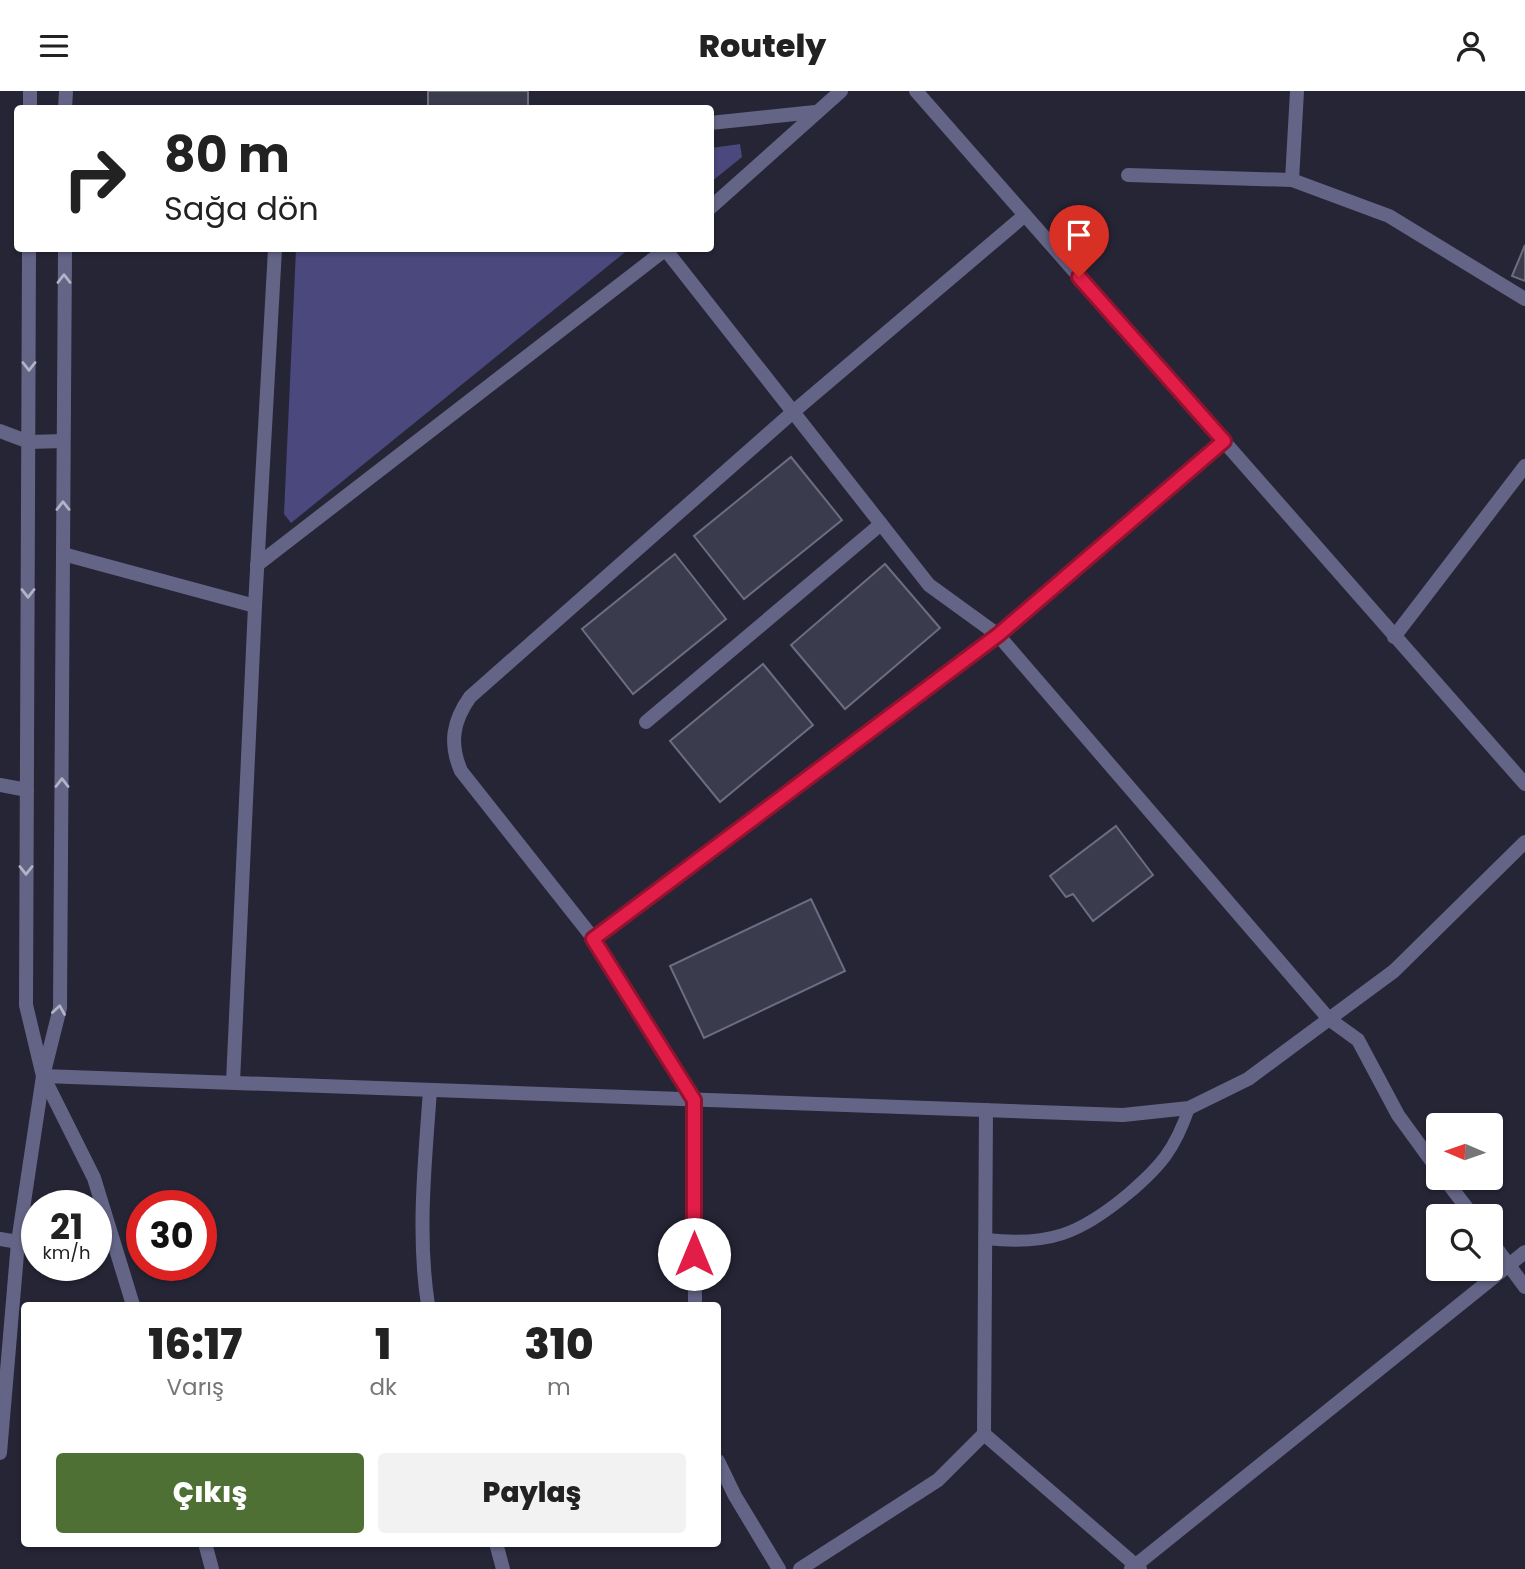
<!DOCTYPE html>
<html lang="tr">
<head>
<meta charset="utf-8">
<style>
	:root { --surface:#fff; --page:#f2f2f2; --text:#222; --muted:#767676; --accent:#4f7034 }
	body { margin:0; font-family:Poppins,sans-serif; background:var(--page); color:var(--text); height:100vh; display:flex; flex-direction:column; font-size:26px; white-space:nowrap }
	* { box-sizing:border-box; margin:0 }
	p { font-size:23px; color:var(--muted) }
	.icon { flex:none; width:38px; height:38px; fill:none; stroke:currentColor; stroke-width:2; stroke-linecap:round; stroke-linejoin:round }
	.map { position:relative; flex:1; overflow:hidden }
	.drawer { position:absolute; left:21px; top:1211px; width:700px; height:245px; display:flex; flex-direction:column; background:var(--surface); border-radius:7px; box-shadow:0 2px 5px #0004 }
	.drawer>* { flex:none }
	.guide { position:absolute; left:14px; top:14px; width:700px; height:147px; border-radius:7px; box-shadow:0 2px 5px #0004; background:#fff; color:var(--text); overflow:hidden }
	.needle { width:46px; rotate:272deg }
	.buttons { position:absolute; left:1426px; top:1022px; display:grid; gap:14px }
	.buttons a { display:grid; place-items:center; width:77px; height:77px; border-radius:7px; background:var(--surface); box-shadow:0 2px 5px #0004; font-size:35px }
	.speed { position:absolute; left:21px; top:1099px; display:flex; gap:14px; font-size:35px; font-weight:700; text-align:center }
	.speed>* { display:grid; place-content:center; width:91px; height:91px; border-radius:50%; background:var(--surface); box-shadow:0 2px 5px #0004; line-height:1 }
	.speed small { font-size:18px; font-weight:400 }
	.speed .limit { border:10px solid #d22; background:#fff; color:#111 }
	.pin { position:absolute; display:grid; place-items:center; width:60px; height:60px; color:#fff; margin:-72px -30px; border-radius:50% 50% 50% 0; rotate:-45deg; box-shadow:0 0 7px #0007 }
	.pin .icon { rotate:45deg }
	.me { position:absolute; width:77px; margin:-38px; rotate:0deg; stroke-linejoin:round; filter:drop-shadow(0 0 5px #0008) }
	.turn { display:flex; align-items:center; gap:24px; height:147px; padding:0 35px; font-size:32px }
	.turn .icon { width:91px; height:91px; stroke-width:2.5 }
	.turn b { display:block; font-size:49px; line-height:60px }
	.eta { display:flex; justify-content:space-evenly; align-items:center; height:119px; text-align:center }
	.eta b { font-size:42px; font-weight:800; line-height:49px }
	.action { display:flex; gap:14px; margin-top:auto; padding:14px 35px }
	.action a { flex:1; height:80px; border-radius:7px; background:var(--accent); color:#fff; font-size:28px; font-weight:800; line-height:80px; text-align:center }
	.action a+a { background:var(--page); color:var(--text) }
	header { display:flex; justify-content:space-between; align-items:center; height:91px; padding:0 35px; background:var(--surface); font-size:32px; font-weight:800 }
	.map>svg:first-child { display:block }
	.green { fill:#4a487d }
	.building { fill:#3a3b4d; stroke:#6c6d81; stroke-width:2 }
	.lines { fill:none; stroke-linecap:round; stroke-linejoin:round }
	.service { stroke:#646487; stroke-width:12 }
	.minor { stroke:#646487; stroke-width:14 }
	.tertiary { stroke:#646487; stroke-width:14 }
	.oneway { stroke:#b2b3c5 }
	.route-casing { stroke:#92132f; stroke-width:18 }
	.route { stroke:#e11d48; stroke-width:12 }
</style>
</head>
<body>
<header><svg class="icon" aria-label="menu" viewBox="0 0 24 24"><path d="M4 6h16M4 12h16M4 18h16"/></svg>Routely<svg class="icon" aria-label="person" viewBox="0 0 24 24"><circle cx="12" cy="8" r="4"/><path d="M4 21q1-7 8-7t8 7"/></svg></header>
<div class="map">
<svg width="1525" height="1478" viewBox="0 0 1525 1478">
	<rect width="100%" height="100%" fill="#252536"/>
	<g class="green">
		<polygon points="740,53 742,66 711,91 711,57"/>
		<polygon points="296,158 629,158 291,432 284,423"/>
	</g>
	<g class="building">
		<polygon points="428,0 528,0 528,18 428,16"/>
		<polygon points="1525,154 1525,190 1512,185"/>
		<polygon points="791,366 842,429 744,508 694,445"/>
		<polygon points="675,463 726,528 633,603 582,538"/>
		<polygon points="885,473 940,537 845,618 791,554"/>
		<polygon points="763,573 813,634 720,711 670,650"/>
		<polygon points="1116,735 1153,784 1093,830 1073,803 1066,806 1050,785"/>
		<polygon points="811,808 845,880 704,947 670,875"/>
	</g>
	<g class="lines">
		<path class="service" d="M986,1148c63,7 94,-5 142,-45 33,-28 47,-45 61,-86"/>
		<g class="minor">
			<polyline points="916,0 1525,693"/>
			<polyline points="710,32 815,21"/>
			<polyline points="1128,84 1292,89 1389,125 1525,208"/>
			<polyline points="1292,89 1297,0"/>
			<polyline points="710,117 841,0"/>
			<polyline points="665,158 929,494 998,544 1329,928 1358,949 1398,1024 1438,1079"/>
			<polyline points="0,340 29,351 63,350"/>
			<polyline points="63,463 255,515"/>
			<polyline points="257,474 666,158"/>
			<polyline points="1394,546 1525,375"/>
			<polyline points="646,631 881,433"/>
			<polyline points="0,694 27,699"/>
			<polyline points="593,847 998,544 1224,350"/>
			<polyline points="43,985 1123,1024 1189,1017 1248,988 1394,880 1525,751"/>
			<polyline points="233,991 255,515 275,158"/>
			<polyline points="1444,1087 1473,1125"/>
			<polyline points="0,1148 18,1151"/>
			<polyline points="1491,1150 1525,1196"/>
			<path d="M428,1214c-11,-71 -3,-143 2,-215"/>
			<path d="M695,1214l-1,-205 -101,-162 -132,-167c-12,-28 -8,-50 9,-74l323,-285 232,-197"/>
			<polyline points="984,1343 1140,1478"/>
			<polyline points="718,1370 735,1405 779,1478"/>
			<polyline points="496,1452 503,1478"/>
			<polyline points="800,1478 938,1389 984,1343 986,1019"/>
			<polyline points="1131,1478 1525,1161"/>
		</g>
		<g class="tertiary">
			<polyline points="30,18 30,0"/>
			<polyline points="65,18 66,0"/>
			<polyline points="29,158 26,914 43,985 94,1087 133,1214"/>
			<polyline points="0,1362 18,1151 43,985 60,917 65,158"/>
			<polyline points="205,1452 212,1478"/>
		</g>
	</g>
	<defs><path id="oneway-chevron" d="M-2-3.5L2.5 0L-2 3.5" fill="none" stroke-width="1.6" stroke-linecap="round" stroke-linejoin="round" transform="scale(1.75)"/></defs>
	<g class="oneway">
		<use href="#oneway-chevron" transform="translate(64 188) rotate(-90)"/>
		<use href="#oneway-chevron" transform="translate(29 275) rotate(90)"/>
		<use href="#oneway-chevron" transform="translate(63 415) rotate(-90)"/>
		<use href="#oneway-chevron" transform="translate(28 502) rotate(90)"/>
		<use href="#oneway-chevron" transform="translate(62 692) rotate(-90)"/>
		<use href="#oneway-chevron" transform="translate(26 779) rotate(90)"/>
		<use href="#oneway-chevron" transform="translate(59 919) rotate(-81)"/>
	</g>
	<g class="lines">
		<g class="route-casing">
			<polyline id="route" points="694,1163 694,1009 593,848 998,544 1224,350 1079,186"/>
		</g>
		<use href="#route" class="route"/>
	</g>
</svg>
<div class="buttons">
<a><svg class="needle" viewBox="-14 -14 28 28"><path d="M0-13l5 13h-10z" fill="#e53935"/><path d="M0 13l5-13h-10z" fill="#767676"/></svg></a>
<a><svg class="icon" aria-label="search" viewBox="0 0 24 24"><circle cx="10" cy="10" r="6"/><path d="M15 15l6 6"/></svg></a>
</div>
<div class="speed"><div>21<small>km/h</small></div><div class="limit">30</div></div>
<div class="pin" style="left:1079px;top:186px;background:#d93025"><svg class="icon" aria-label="arrive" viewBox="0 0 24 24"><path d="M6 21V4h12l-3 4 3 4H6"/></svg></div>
<svg class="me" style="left:694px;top:1163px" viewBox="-20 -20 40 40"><circle r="19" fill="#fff"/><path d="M0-13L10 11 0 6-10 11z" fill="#e11d48"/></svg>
<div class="guide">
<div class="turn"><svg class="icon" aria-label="right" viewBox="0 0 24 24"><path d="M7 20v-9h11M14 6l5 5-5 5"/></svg><div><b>80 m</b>Sağa dön</div></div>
</div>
<section class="drawer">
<div class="eta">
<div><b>16:17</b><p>Varış</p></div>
<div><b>1</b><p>dk</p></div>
<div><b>310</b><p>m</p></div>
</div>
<div class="action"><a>Çıkış</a><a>Paylaş</a></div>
</section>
</div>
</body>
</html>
